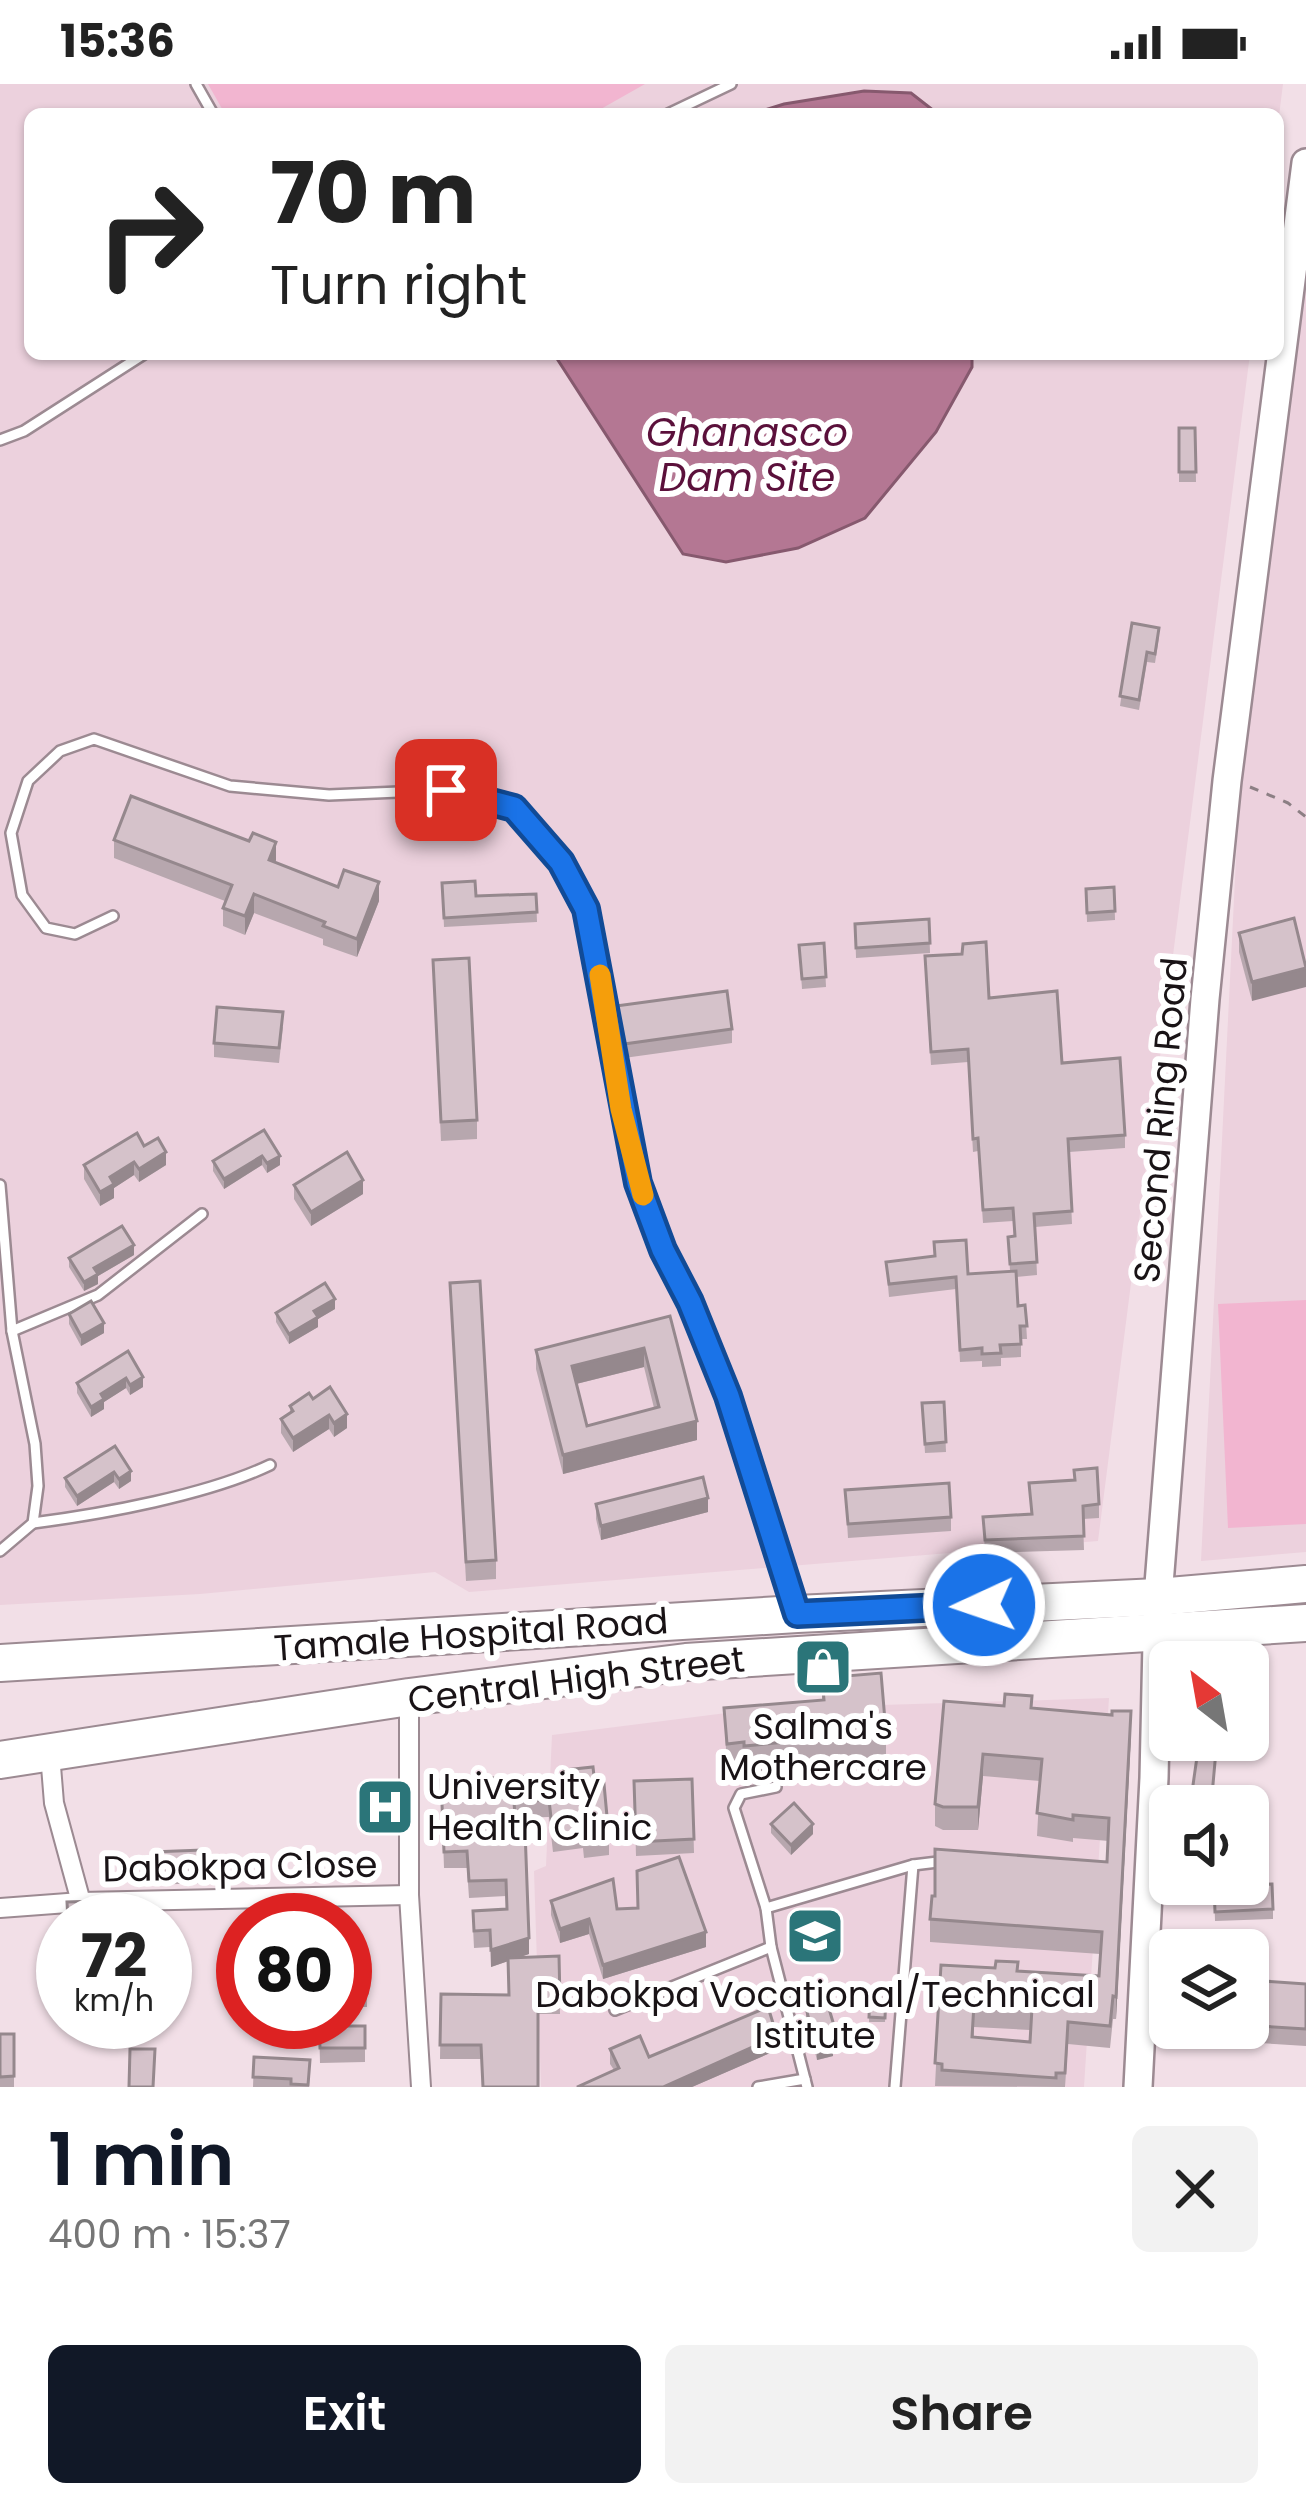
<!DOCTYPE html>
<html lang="en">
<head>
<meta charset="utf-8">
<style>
	:root { --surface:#fff; --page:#f2f2f2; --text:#222; --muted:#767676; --accent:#111827 }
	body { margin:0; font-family:Poppins,sans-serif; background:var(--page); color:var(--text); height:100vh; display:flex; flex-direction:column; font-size:45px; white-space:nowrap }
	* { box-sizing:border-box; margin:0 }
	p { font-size:39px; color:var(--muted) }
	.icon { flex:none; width:66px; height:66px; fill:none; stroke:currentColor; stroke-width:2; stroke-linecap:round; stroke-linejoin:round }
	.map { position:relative; height:2003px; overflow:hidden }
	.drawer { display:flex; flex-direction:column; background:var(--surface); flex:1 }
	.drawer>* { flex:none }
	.banner { position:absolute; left:24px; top:24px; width:1260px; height:252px; border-radius:18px; box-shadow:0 3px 9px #0004; background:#fff; color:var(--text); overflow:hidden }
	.needle { width:78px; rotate:329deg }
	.fabs { position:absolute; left:1149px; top:1557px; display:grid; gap:24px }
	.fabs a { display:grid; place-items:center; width:120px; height:120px; border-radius:18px; background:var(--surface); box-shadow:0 3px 9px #0004; font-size:60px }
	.speed { position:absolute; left:36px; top:1809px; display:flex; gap:24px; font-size:60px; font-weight:700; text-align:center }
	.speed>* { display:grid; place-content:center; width:156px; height:156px; border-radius:50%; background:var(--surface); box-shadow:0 3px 9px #0004; line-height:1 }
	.speed small { font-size:30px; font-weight:400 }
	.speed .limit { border:18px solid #d22; background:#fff; color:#111 }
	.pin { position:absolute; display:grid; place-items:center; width:102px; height:102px; color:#fff; margin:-51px; border-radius:24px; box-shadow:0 6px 18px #0006 }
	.me { position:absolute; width:132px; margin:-66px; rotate:267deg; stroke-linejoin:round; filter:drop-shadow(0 0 9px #0008) }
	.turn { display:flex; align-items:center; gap:42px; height:252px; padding:0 48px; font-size:54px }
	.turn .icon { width:156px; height:156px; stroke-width:2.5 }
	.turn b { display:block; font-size:84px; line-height:102px }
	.round { display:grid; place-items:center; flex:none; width:126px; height:126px; border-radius:18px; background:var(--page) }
	.head { display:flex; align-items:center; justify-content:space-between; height:204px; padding:0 48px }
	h1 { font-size:72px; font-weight:600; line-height:90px; color:var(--accent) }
	.button { display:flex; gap:24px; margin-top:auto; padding:24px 48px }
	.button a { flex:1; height:138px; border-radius:18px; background:var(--accent); color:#fff; font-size:48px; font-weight:600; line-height:138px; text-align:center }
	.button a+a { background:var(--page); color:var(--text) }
	.status { display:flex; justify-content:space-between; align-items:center; height:84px; padding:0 60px; background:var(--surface); direction:ltr }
	.status svg { height:33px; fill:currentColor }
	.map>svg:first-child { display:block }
	.built { fill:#ecd1dd }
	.green { fill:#f2b5d0 }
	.water { fill:#b47793; stroke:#86596e; stroke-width:3 }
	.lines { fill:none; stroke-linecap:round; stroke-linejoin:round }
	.lane-casing { stroke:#9c8a92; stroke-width:14 }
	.street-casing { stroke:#9c8a92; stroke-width:22 }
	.secondary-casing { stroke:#9c8a92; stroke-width:32 }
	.highway-casing { stroke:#9c8a92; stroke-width:40 }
	.path { stroke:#8c7f84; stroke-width:3; stroke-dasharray:9 9; stroke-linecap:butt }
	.lane { stroke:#fff; stroke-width:9 }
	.street { stroke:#fff; stroke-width:18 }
	.secondary { stroke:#fff; stroke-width:27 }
	.highway { stroke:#fff; stroke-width:36 }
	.wall { fill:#b7a7ae; fill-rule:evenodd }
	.shaded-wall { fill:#95888d }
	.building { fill:#d5c2ca; stroke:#95888d; stroke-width:3; fill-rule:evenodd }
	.route-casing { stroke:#114b97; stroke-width:30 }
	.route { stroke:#1a73e8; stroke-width:21 }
	.slow { stroke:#f59e0b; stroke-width:21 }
	.labels { text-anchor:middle; stroke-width:12; stroke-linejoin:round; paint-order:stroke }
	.street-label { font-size:36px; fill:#191316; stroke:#fff }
	.poi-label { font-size:36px; fill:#191316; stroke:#fff }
	.water-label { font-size:39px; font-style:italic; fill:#5b103b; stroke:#fff }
</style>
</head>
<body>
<div class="status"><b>15:36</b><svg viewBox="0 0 49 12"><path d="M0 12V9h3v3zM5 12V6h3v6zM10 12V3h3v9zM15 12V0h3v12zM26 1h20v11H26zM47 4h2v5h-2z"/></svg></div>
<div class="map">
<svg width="1306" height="2003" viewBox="0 0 1306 2003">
	<rect width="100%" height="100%" fill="#f2dfe7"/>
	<g class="built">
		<polygon points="0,0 1283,0 1278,40 1278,30 30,30 30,270 1250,270 1098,1457 469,1508 435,1488 200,1510 0,1521"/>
		<polygon points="1306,162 1306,1468 1201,1477 1238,735"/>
		<polygon points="1109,1614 1084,2003 541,2003 534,1787 546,1782 552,1651 758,1625"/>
	</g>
	<g class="green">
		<polygon points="208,0 645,0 592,30 225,30"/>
		<polygon points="1306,1216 1306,1440 1228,1444 1218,1220"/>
	</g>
	<g class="water">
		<polygon points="864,7 911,9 938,30 752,30 784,20"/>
		<polygon points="554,270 972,270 972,283 936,348 865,434 798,464 726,478 683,470"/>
	</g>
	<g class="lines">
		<g class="lane-casing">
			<g id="lane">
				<polyline points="196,0 213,30"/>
				<polyline points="668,30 731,0"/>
				<polyline points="0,356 24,347 144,270"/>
				<polyline points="113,832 75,850 46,844 22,811 11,749 28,697 60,667 94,655 230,702 329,711 445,706 514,724 561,778 586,825 638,1099 663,1166 690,1218 728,1313 793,1519"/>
				<polyline points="0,1101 12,1247 35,1360 38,1402 33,1439 0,1467"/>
				<polyline points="12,1247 98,1211 202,1130"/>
				<path d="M33,1439c70,-9 174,-28 237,-58"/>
				<polyline points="776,1703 741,1710 734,1724 766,1824 771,1863 807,2003"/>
				<polyline points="766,1824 913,1781 946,1777"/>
				<polyline points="615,1926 771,1863"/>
				<polyline points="758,2003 805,1995"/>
				<polyline points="895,2003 913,1781"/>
			</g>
		</g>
		<g class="street-casing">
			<g id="street">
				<polyline points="409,1613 409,1811 421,2003"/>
				<polyline points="50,1670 54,1719 81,1818"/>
				<polyline points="0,1824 81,1818 409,1811"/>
			</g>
		</g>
		<g class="secondary-casing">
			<polyline id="secondary" points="1138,2003 1154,1694 1158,1513 1205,915 1227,697 1306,79"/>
		</g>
		<g class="highway-casing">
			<g id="highway">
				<polyline points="0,1579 797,1530 1158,1513 1306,1500"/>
				<polyline points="0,1676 409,1613 686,1578 1306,1539"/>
			</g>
		</g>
		<polyline class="path" points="1250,703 1288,719 1306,733"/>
		<use href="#lane" class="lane"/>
		<use href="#street" class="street"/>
		<use href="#secondary" class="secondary"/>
		<use href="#highway" class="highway"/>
	</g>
	<g class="wall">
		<polygon points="1179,344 1195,344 1196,398 1179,398"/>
		<polygon points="1132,539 1159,553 1155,579 1147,578 1139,626 1120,622"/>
		<polygon points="114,756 276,776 275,779 379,817 357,873 323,861 323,855 254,829 245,851 223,842 223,824 225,817 114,774"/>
		<polygon points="442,799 476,812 536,810 537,838 444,843"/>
		<polygon points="1114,803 1115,836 1087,838 1086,805"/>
		<polygon points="1294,834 1252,917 1239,868 1239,849"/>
		<polygon points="929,835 930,869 856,874 855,840"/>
		<polygon points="824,859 826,903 802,905 799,861"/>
		<polygon points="433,876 477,1036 477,1055 441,1057"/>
		<polygon points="925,885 989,914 1062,979 1125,1051 1125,1064 1069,1068 1072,1140 1035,1143 1037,1191 1016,1193 1018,1222 1025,1221 1027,1255 1021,1255 1021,1273 1001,1274 1001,1282 982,1283 982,1277 960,1278 956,1205 889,1213 886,1178 968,1190 1010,1187 1008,1153 1014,1153 1013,1137 983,1139 978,1067 973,1068 968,978 931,981"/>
		<polygon points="616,922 732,945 732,959 624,974 616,937"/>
		<polygon points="283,943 279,979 214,973 214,959"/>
		<polygon points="264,1046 280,1081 267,1089 262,1081 224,1105 213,1087 213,1077"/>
		<polygon points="144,1062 166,1081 139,1098 134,1091 114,1104 114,1114 100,1122 84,1095 84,1081"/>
		<polygon points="294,1101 363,1110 311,1142 294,1115"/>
		<polygon points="134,1171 98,1192 98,1200 84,1207 69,1183 69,1174"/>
		<polygon points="450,1199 496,1476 496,1495 466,1497"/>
		<polygon points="335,1225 318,1235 318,1243 289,1260 276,1238 276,1229"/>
		<polygon points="69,1230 104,1249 81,1262 69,1240"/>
		<path d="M670,1232l27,124 -134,34 -27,-105v-19zM644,1283l10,41 -67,18 -11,-42z"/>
		<polygon points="128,1267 143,1303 130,1311 126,1304 104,1318 104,1325 91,1333 77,1309 77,1299"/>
		<polygon points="313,1315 347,1344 334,1353 329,1345 293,1368 281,1349 281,1335 290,1329 290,1322"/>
		<polygon points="944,1318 946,1368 925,1369 922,1319"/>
		<polygon points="131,1387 131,1397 119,1405 114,1398 77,1422 65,1403 65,1394"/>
		<polygon points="1029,1399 1099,1420 1099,1434 1083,1435 1084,1466 985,1469 983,1433 1031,1430"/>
		<polygon points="845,1406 951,1433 951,1447 848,1454"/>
		<polygon points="596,1420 708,1428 601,1456 596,1435"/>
		<polygon points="822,1594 886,1649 886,1677 744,1690 744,1686 727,1687 724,1624 822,1616"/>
		<path d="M944,1617l88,7 99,26 -15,285h-3l-3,29 -42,-4 -3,43 -130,-1 6,-121 158,11 1,-22 -170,-12v-23l177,-57 2,-21 -36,-3v4l-36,-6 3,-55 -57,-5 -5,54h-35l-8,-4v-22zM974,1943l56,3v12l-56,-4z"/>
		<polygon points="1179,1656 1217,1656 1197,1674 1179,1673"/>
		<polygon points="692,1695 694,1769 636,1772 634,1697"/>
		<polygon points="441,1696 595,1701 609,1754 609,1771 584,1774 583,1764 553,1768 549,1733 515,1734 529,1870 517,1874 559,1872 560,1930 538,1930 481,1975 440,1975 441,1910 509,1911 508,1877 491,1883 490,1863 474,1864 473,1843 506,1825 506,1812 469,1814 467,1784 444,1784"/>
		<polygon points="771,1740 813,1750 791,1771 771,1749"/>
		<polygon points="202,1766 203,1799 153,1801 152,1768"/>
		<polygon points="1214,1802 1273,1825 1273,1835 1215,1837"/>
		<polygon points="551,1817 617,1825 706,1863 603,1895 589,1850 560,1859 551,1831"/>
		<polygon points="345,1886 366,1886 367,1923 345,1923"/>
		<polygon points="1306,1900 1306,1962 1260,1959 1260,1942"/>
		<polygon points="870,1910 886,1910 885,1938 869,1938"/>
		<polygon points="806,1924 838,1965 833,1966 833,1972 817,1976 806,1934"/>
		<polygon points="319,1938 339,1942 365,1942 365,1978 320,1979"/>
		<rect x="0" y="1950" width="14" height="53"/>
		<polygon points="610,1965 649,1973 777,1966 692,2003 577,2003 614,1986 610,1980"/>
		<polygon points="254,1973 310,1976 309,2003 253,2003"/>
	</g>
	<g class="shaded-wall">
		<polygon points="276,758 276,776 269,794 269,776"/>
		<polygon points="379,798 379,817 357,873 357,855"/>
		<polygon points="254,810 254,829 245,851 245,832"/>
		<polygon points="1306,884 1306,903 1252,917 1252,898"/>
		<polygon points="166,1068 166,1081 139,1098 139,1085"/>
		<polygon points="262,1072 262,1081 224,1105 224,1095"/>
		<polygon points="280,1072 280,1081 267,1089 267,1079"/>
		<polygon points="134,1078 134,1091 114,1104 114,1114 100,1122 100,1108 110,1093"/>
		<polygon points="363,1096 363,1110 311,1142 311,1128"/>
		<polygon points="134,1161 134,1171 98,1192 98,1200 84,1207 84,1198 94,1184"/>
		<polygon points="335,1215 335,1225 318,1235 318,1243 289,1260 289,1250 314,1227"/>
		<polygon points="104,1239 104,1249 81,1262 81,1252"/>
		<polygon points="644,1264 644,1283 572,1301 572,1282"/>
		<polygon points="143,1293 143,1303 130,1311 130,1301"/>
		<polygon points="126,1294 126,1304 104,1318 104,1325 91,1333 91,1323 101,1310"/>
		<polygon points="347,1330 347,1344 334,1353 334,1339"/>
		<polygon points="329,1331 329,1345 293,1368 293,1354"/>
		<polygon points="697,1337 697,1356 563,1390 563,1371"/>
		<polygon points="131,1387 131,1397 119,1405 119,1395"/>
		<polygon points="114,1388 114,1398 77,1422 77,1412"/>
		<polygon points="708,1414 708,1428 601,1456 601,1442"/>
		<polygon points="1131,1627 1131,1650 1116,1935 1116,1913"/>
		<polygon points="983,1670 983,1692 978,1746 978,1723"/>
		<polygon points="813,1740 813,1750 791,1771 791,1761"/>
		<polygon points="589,1835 589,1850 560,1859 560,1845"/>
		<polygon points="706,1848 706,1863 603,1895 603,1881"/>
		<polygon points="529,1854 529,1870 491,1883 491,1866"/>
		<polygon points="777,1952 777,1966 692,2003 662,2003"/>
		<polygon points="838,1955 838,1965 833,1966 833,1972 817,1976 817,1967"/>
	</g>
	<g class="building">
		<polygon points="1179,344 1195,344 1196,388 1179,388"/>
		<polygon points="1132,539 1159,544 1155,570 1147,568 1139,616 1120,612"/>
		<polygon points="131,712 249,757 253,749 276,758 269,776 338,803 344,786 379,798 357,855 323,842 325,838 254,810 245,832 223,824 232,801 114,756"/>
		<polygon points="475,797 476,812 536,810 537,828 444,834 442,799"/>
		<polygon points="1114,803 1115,827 1087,829 1086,805"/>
		<polygon points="1294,834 1306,884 1252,898 1239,849"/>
		<polygon points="929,835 930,859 856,864 855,840"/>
		<polygon points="986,858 989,914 1057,907 1062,979 1120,974 1125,1051 1068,1055 1072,1127 1034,1130 1037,1178 1010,1180 1008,1153 1015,1152 1013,1124 983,1126 978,1054 973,1055 968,965 931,968 925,872 962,870 963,860"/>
		<polygon points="824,859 826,893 802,895 799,861"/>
		<polygon points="469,874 477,1036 441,1038 433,876"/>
		<polygon points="727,907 732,945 624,960 616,922"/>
		<polygon points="217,923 283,928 279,964 214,959"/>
		<polygon points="264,1046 280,1072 267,1079 262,1072 224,1095 213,1077"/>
		<polygon points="137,1049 144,1062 158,1054 166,1068 139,1085 134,1078 110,1093 114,1100 100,1108 84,1081"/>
		<polygon points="347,1068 363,1096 311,1128 294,1101"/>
		<polygon points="122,1142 134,1161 94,1184 98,1190 84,1198 69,1174"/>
		<polygon points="966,1156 968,1190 1016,1187 1018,1222 1025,1221 1027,1242 1020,1242 1021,1260 1000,1261 1001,1269 982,1270 982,1264 960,1266 956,1193 889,1200 886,1178 935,1172 934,1158"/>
		<polygon points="480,1197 496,1476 466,1478 450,1199"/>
		<polygon points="325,1199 335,1215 314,1227 318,1233 289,1250 276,1229"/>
		<polygon points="91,1217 104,1239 81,1252 69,1230"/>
		<path d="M670,1232l27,105 -134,34 -27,-105zM644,1264l15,59 -72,19 -15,-60z"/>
		<polygon points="128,1267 143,1293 130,1301 126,1294 101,1310 104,1315 91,1323 77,1299"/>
		<polygon points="330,1303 347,1330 334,1339 329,1331 293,1354 281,1335 293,1327 290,1322 309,1309 313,1315"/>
		<polygon points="944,1318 946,1358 925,1360 922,1319"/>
		<polygon points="115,1362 131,1387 119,1395 114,1388 77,1412 65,1394"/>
		<polygon points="1097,1384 1099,1420 1083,1422 1084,1452 985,1456 983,1433 1032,1430 1029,1399 1075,1396 1074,1386"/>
		<polygon points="703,1393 708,1414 601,1442 596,1420"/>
		<polygon points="949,1399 951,1433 848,1440 845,1406"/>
		<polygon points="881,1589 886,1649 744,1662 744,1658 727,1660 724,1624 824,1616 822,1594"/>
		<path d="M1005,1610l27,2 -1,12 81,7v-4h19l-15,286 -3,-1 -3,30 -42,-4 -3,51h-9v5l-114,-8v-6l-7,-1 6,-98 54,3 1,-7 22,1 -1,9 82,5 3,-44 -172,-13 2,-23h3v-47l172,13 2,-44 -36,-3v5l-36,-7 5,-54 -59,-5 -5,53h-35l-8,-3 9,-103 60,5zM974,1920l58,4 -2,34 -58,-5z"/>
		<polygon points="1179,1656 1217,1656 1211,1722 1190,1722 1198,1666 1179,1665"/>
		<polygon points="593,1683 595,1701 604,1700 609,1754 584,1757 583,1748 553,1751 549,1716 514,1718 516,1746 525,1746 529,1854 491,1866 490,1846 474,1847 473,1827 507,1825 506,1796 469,1797 467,1767 444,1768 441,1696 565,1691 564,1686"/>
		<polygon points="692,1695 694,1755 636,1758 634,1697"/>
		<polygon points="794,1719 813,1740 791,1761 771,1740"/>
		<polygon points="202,1766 203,1790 153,1792 152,1768"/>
		<polygon points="679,1773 706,1848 603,1881 589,1835 560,1845 551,1817 613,1795 617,1825 638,1824 637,1787"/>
		<polygon points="1272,1800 1273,1825 1215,1828 1214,1802"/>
		<polygon points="132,1816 132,1836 68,1836 67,1818"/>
		<polygon points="559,1872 560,1916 538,1916 538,2003 483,2003 481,1961 440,1961 441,1910 509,1911 508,1874"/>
		<polygon points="345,1886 366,1886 367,1909 345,1909"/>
		<polygon points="1263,1897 1306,1900 1306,1945 1260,1942"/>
		<polygon points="870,1910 886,1910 885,1934 869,1933"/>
		<polygon points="827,1918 838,1955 831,1957 833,1962 817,1967 806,1924"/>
		<polygon points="768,1923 777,1952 663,2003 577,2003 619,1984 610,1965 640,1952 649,1973"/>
		<polygon points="319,1938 339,1938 339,1942 365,1942 365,1964 320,1964"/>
		<polygon points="0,1950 14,1950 14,1992 0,1993"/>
		<polygon points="130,1965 155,1965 153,2003 129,2003"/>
		<polygon points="254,1973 310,1976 308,2001 291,2000 291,1995 253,1993"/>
	</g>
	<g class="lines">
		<g class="route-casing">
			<polyline id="route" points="446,706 514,724 561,778 586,825 638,1099 663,1166 690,1218 728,1312 797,1530 984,1521"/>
		</g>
		<use href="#route" class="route"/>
		<polyline class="slow" points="600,891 621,1025 643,1111"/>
	</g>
	<defs>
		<g id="shop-square" transform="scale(3)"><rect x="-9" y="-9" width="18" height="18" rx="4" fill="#2b7579" stroke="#fff"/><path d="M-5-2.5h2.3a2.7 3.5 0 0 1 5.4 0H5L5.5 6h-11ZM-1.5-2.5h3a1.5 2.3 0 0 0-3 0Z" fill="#fff"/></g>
		<g id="hospital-square" transform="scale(3)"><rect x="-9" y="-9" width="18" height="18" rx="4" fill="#2b7579" stroke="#fff"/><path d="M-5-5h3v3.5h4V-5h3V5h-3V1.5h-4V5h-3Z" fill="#fff"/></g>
		<g id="school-square" transform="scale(3)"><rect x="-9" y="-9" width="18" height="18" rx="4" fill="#2b7579" stroke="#fff"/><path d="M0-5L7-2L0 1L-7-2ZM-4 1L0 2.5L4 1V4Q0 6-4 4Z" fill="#fff"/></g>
	</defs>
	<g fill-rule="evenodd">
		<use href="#shop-square" x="823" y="1583"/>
		<use href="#hospital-square" x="385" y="1723"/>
		<use href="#school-square" x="815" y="1852"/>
	</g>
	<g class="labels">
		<g class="street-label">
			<text transform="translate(1160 1036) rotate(-85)" y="13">Second Ring Road</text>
			<text transform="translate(471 1550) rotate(-4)" y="13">Tamale Hospital Road</text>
			<text transform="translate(576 1595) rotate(-7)" y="13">Central High Street</text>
			<text transform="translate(240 1782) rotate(-1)" y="13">Dabokpa Close</text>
		</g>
		<g class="poi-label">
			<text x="823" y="1655">Salma's<tspan x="823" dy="41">Mothercare</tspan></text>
			<text x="427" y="1715" text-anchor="start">University<tspan x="427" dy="41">Health Clinic</tspan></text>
			<text x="815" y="1923">Dabokpa Vocational/Technical<tspan x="815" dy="41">Istitute</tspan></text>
		</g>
		<g class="water-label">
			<text x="747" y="362">Ghanasco<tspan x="747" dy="45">Dam Site</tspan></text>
		</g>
	</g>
</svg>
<div class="fabs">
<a><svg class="needle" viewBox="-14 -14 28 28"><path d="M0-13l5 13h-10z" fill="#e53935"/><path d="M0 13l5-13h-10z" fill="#767676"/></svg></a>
<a><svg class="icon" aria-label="sound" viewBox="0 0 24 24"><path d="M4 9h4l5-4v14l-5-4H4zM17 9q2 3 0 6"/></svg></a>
<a><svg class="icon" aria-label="layers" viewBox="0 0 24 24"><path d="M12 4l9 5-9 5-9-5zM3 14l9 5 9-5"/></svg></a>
</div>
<div class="speed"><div>72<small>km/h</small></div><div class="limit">80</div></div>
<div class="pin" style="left:446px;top:706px;background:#d93025"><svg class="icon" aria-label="arrive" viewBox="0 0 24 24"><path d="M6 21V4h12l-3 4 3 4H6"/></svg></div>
<svg class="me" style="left:984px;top:1521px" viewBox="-20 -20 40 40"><circle r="17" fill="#1a73e8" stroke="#fff" stroke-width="3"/><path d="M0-11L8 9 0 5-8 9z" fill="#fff"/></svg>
<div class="banner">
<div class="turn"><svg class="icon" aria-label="right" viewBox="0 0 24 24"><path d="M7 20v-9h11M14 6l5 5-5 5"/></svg><div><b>70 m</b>Turn right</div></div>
</div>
</div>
<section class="drawer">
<div class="head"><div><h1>1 min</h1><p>400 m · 15:37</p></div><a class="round"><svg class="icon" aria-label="close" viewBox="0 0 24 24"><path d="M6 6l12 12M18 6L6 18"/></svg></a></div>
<div class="button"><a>Exit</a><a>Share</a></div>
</section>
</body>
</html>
